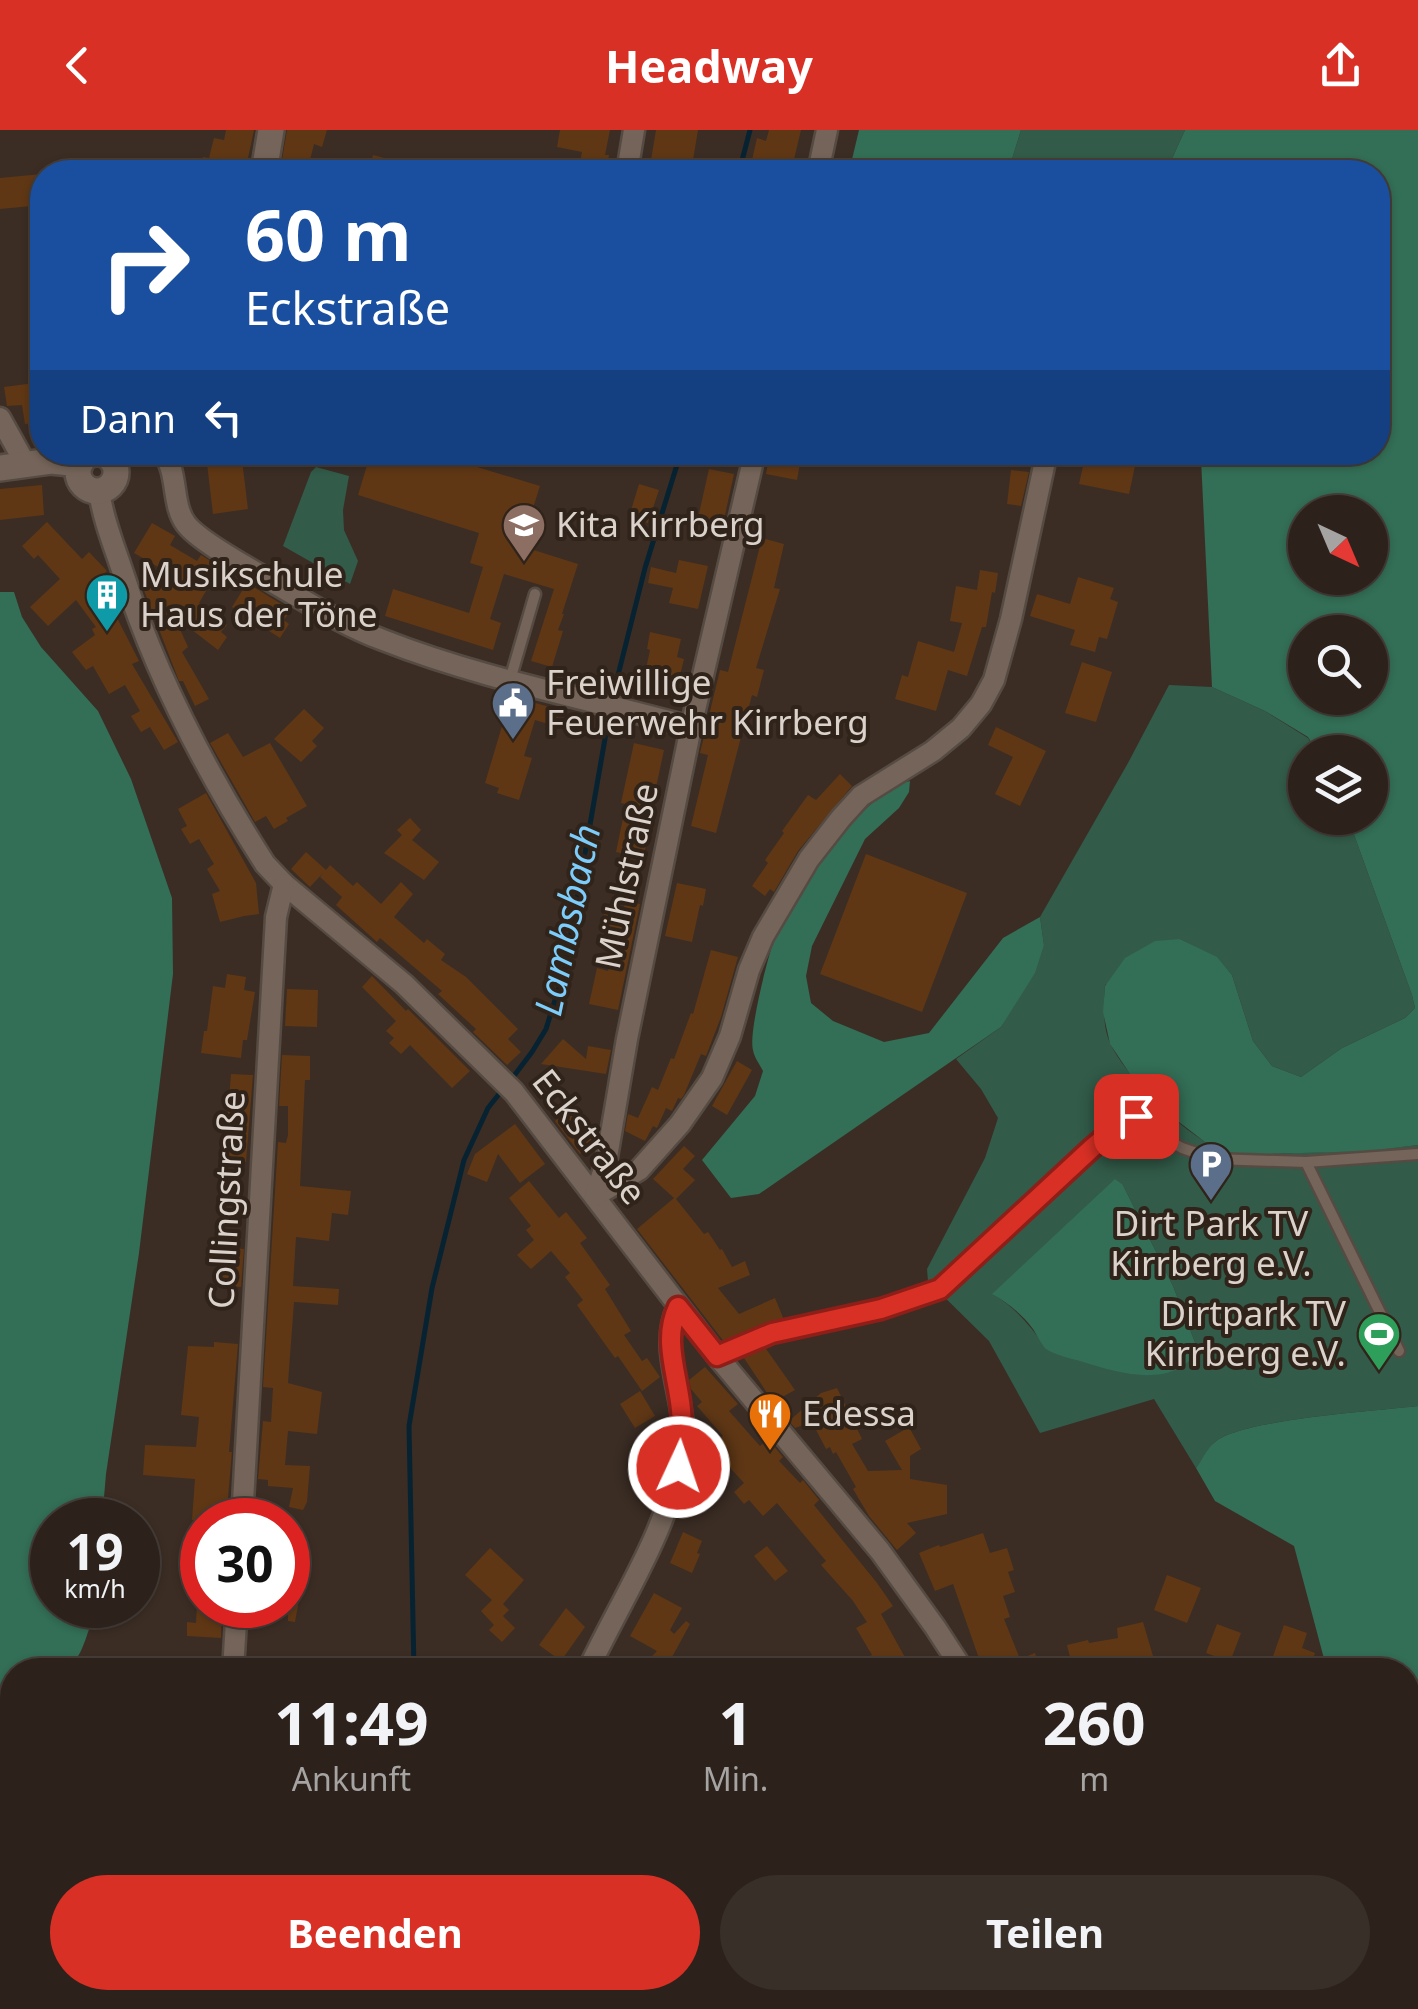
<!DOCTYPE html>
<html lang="de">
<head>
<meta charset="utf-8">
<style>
	:root { --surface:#2c221b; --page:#382f28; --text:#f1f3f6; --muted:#a6a4a3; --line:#483f3a; --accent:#d93025 }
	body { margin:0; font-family:"Noto Sans",sans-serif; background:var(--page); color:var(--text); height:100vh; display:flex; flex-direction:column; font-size:38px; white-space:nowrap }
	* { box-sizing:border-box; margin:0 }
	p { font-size:32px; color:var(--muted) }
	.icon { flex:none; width:55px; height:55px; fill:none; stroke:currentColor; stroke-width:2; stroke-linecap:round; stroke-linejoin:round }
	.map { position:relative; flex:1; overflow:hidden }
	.details { position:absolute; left:0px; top:1528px; width:1420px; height:352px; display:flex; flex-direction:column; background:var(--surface); border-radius:40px 40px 0 0; box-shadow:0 2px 8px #0004,0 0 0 2px var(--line) }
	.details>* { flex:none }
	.banner { position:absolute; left:30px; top:30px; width:1360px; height:305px; border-radius:40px; box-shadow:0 2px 8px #0004,0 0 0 2px var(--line); background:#1a4fa0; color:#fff; overflow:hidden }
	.needle { width:65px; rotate:136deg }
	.controls { position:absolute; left:1288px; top:365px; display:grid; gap:20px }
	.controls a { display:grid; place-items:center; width:100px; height:100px; border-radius:50%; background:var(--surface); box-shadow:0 2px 8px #0004,0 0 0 2px var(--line); font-size:50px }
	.speed { position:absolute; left:30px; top:1368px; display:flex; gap:20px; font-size:50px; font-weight:700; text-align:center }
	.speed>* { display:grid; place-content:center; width:130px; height:130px; border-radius:50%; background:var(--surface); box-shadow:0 2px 8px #0004,0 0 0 2px var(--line); line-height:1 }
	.speed small { font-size:25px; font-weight:400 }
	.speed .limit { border:15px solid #d22; background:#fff; color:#111 }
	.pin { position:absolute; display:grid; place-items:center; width:85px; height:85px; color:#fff; margin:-42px; border-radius:20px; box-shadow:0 5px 15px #0006 }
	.me { position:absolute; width:110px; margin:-55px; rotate:3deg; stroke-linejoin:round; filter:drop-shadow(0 0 8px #0008) }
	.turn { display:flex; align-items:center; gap:35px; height:210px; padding:0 50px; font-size:45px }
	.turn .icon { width:130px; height:130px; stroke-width:2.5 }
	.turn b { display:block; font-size:70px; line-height:85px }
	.then { display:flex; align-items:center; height:95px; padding:0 50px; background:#0003; gap:20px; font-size:38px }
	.eta { display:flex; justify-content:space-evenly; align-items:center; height:170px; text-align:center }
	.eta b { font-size:60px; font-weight:700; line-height:70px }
	.cta { display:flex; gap:20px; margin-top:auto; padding:20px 50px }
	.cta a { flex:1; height:115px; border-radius:60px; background:var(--accent); color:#fff; font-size:40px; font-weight:700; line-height:115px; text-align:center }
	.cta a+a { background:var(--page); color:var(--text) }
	header { display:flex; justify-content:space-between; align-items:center; height:130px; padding:0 50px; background:var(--accent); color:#fff; font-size:45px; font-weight:700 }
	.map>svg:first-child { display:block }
	.green { fill:#325b49; fill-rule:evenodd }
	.forest { fill:#336e56; fill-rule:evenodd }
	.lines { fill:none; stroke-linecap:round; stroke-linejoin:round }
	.stream { stroke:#072332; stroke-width:5 }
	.building { fill:#5f3715 }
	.service-casing { stroke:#564b42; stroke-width:15 }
	.minor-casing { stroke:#564b42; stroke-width:25 }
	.tertiary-casing { stroke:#564b42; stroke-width:30 }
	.service { stroke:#746459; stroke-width:10 }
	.minor { stroke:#746459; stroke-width:20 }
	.tertiary { stroke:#746459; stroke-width:25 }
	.route-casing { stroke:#8d1f18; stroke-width:25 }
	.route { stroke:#d93025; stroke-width:18 }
	.labels { text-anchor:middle; stroke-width:8; stroke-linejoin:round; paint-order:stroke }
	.poi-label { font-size:35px; fill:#dbd2cc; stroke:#30241a; text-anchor:start }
	.street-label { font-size:35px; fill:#dbd2cc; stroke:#30241a }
	.water-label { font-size:38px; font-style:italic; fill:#7dcdfc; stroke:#30241a }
</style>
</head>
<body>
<header><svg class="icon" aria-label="back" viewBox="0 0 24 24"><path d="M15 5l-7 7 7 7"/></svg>Headway<svg class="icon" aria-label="share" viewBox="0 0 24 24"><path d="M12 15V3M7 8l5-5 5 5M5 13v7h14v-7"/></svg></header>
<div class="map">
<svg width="1418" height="1879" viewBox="0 0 1418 1879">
	<rect width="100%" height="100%" fill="#3b2d24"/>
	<g class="green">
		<polygon points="1021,0 1185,0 1166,42 1008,42"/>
		<polygon points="316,337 349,346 343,380 344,400 358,431 350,454 283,416 311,342"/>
		<path d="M1169,555l43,2 53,24 43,27 9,14h-12v66h43l64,177 3,13 -10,10 -63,30 -41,29 -29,-11 -19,-25 -21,-66 -15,-17 -37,-19 -75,46c-1,20 -3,42 6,60 17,35 85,103 124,109 20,3 41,0 61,-1 41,-1 81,-3 122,-8v261c-41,5 -175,13 -203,36 -7,6 -13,18 -19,26l-42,-69 -114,34 -51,-92 -61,-60 -1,-12 58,-111 13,-40 -17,-29 -25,-30 45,-32 43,-82 -4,-28 88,-154zM1123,1055l50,101 25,64 -151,-1c-16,-22 -31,-41 -54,-55z"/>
	</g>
	<g class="forest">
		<polygon points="859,0 1021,0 1008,42 849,42"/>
		<path d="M1185,0h233v1015l-49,6 -99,3h-37l-28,-12 -30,-23 -43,-42 -22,-33 -7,-32 2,-26 20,-28 30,-17 25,-2 37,18 15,18 21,66 19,25 29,11 41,-29 63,-30 10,-10 -3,-13 -64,-177h22v-66h-53l-9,-15 -43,-26 -53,-24 -11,-228v-7h177v-280h-212zM1370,382v66h-65v-66zM1370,502v66h-65v-66z"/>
		<path d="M0,462h14l8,25 19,30 57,64 33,68 41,119 1,76 -34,279 -33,221 -4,46h-50v85h43v6c-21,64 -16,59 -83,59v22l-12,23z"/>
		<path d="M910,651l-1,11 -10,16 -34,31 -53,107 -6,30 5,27 22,18 51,21 45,-9 74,-95 37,-21 4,28 -9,28 -34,54 -242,167 -28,4 -29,-38 53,-64 8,-25c-3,-6 -9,-14 -10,-21 -5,-18 17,-103 25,-121 19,-40 88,-140 132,-148z"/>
		<path d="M1115,1049l8,6 50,101 25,64c-25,40 -79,23 -115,12 -10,-3 -28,-7 -37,-13 -5,-5 -9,-14 -13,-20 -11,-15 -25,-26 -41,-35z"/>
		<path d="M1418,1276v486h-10v-222h-81l-33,-124 -79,-45 -19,-33c6,-8 11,-20 19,-26 28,-23 162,-31 203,-36z"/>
	</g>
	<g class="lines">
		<g class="stream">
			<polyline points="739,42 750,0"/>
			<polyline points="612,569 645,438 681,322"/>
			<polyline points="510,951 532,922 546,899 565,838 610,580"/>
			<polyline points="414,1540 409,1296 432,1158 464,1030 488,978 503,959"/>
			<polyline points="419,1868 419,1879"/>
		</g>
	</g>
	<g class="building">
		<polygon points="226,0 254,0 245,42 199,42 203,27 209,28 214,8 224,10"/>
		<polygon points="287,0 327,0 322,17 314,14 307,42 280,42"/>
		<polygon points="560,0 610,0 605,25 609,25 606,42 578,42 582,22 557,17"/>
		<polygon points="656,0 698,0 691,42 649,42"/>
		<polygon points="769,0 801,0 791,42 764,42 750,39 757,8 766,11"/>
		<polygon points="373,25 421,38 420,42 369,42"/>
		<polygon points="42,44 42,75 0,79 0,48"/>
		<polygon points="42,252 42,292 25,294 22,275 7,276 4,257"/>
		<polygon points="225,322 241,322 248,379 213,384 206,325"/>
		<polygon points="371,322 481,322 477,337 540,356 521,416 578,434 562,484 564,484 558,500 563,501 552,537 531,531 554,459 504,444 490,489 501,493 493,520 385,486 393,459 469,483 483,437 470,433 479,403 358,365"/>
		<polygon points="774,322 802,322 797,350 766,344 769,327 773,328"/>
		<polygon points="1111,322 1138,322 1129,364 1079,354 1084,332 1099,335 1100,332 1109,333"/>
		<polygon points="709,339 734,344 723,394 698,388"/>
		<polygon points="1011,340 1029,342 1021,376 1007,374"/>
		<polygon points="639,354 659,360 648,393 629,387"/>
		<polygon points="42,355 44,385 0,390 0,359"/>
		<polygon points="47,392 82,429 89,422 107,441 101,446 117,469 110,474 139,531 132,534 178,612 164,620 150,597 141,602 131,586 140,581 125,555 109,564 93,536 86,540 72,522 95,505 92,499 96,497 76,470 48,496 30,477 60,449 38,425 34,429 22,416"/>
		<polygon points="152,393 175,406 170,415 197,431 201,425 220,437 199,473 227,495 221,502 227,507 218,520 174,486 188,517 182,522 209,569 195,576 183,551 179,551 140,450 165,441 134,423"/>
		<polygon points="762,408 784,414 774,458 780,459 756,538 764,540 757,567 752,565 716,703 691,696 708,625 700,623 720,540 728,542"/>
		<polygon points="679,430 708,436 698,479 669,473 673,458 648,453 651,437 676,443"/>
		<polygon points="980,440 998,443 995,463 992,462 986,497 982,497 967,546 948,540 936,581 895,569 902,545 908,547 918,511 954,522 962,493 950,491 956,456 977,460"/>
		<polygon points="1078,447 1114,458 1110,469 1118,472 1107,509 1099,507 1095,522 1070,515 1075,500 1030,486 1037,464 1070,474"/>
		<polygon points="247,453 291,480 284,490 289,494 280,508 232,477"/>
		<polygon points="650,502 681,509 677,527 684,529 674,570 641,562 650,520 647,519"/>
		<polygon points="1082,532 1112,542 1096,592 1065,583"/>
		<polygon points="511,566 560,580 555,596 535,590 524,626 532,628 519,670 497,663 499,658 485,653"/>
		<polygon points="304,579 324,598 312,611 317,616 301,632 274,609"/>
		<polygon points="996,597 1046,621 1020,676 995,664 1013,627 988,615"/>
		<polygon points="228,603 243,627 270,613 307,676 286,688 288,691 274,699 266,686 255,692 210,613"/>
		<polygon points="634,613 664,620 655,662 648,660 641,691 651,693 643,728 616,722 626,674 621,673"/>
		<polygon points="840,644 852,656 798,721 774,762 770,759 765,766 752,756 768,733 765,730 784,703 782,701 808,665 816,670"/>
		<polygon points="206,663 256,753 259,784 244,786 220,792 212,764 220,761 207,739 214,734 199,709 190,714 181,699 187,696 178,679"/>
		<polygon points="410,688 421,700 412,710 439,732 424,750 384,723 402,705 397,700"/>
		<polygon points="306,722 326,740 330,735 353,756 357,752 381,774 401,752 413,764 394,787 424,813 427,809 445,824 441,830 466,847 518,899 508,909 521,922 507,935 473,902 476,899 438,864 442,861 380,808 377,812 336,775 342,767 320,747 323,743 310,757 291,739"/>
		<polygon points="866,724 967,763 922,882 820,844"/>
		<polygon points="677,753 706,759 703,776 700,775 692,812 665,806"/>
		<polygon points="625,771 640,774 618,880 589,874 597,838 608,841 616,807 608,805 609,800 601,799 605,780 623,784"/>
		<polygon points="711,820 738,827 721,887 706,926 701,924 684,965 681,969 678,968 672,981 666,978 657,998 653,996 645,1011 625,1001 628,984 638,988 652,957 658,960 671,928 674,929 691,883 693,884"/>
		<polygon points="227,844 246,847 244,860 255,862 247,910 243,910 241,928 201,923 204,901 207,901 213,856 225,858"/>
		<polygon points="372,846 406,881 408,879 470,941 452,958 410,915 401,924 389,913 394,908 386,901 396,891 362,857"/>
		<polygon points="287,859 318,860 317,897 285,896"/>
		<polygon points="563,909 586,929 588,916 611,920 606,944 541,934"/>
		<polygon points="282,925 310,926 310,950 305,950 300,1056 351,1061 348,1085 332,1083 329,1111 296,1107 293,1156 339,1159 338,1175 294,1172 288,1253 322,1262 317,1304 288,1301 285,1335 310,1336 307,1372 303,1380 289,1377 293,1358 268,1356 268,1350 258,1349 263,1291 271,1292 273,1258 263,1257 278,1012 286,1013 288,1005 288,976 279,976"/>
		<polygon points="737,931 752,940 727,985 712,976"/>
		<polygon points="231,944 253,945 246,1032 224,1030"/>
		<polygon points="571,979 596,1012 580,1024 555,991"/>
		<polygon points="515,994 545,1034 520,1053 498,1024 487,1052 467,1044 475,1024"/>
		<polygon points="684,1016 695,1026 683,1039 695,1050 676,1069 704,1104 708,1102 720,1120 722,1119 732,1137 745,1131 750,1145 718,1158 739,1184 775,1168 784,1190 725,1213 637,1099 674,1068 653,1049"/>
		<polygon points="529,1051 559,1088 566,1082 587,1108 580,1113 610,1155 605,1159 631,1201 624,1205 642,1231 647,1228 660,1247 642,1261 618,1226 615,1228 577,1175 583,1170 565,1147 570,1143 551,1121 531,1139 517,1125 534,1110 526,1100 531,1096 509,1068"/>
		<polygon points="218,1117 244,1119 241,1157 215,1155"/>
		<polygon points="214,1212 238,1214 229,1322 232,1322 228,1368 228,1390 192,1390 195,1349 143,1345 145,1315 196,1317 199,1287 181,1285 188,1216 214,1217"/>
		<polygon points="764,1216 795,1260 773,1272 742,1225"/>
		<polygon points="705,1237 738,1274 729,1281 760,1316 768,1309 783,1327 779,1331 800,1353 803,1350 819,1370 814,1375 877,1453 893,1476 881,1484 912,1540 870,1540 864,1529 872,1525 856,1498 867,1492 853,1471 821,1435 826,1431 777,1373 763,1386 749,1370 744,1374 734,1362 744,1353 719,1326 723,1321 716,1312 723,1306 697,1276 702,1272 691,1259 689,1250"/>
		<polygon points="837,1258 862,1309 852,1314 868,1341 902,1340 885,1311 909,1297 921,1319 910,1326 910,1349 947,1355 947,1384 907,1393 916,1403 897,1420 869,1386 853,1359 856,1357 836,1322 833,1324 830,1317 826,1319 812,1292 795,1298 789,1291 821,1263"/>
		<polygon points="640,1261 655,1286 635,1298 620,1274"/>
		<polygon points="683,1402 702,1411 697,1423 700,1424 692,1443 670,1433"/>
		<polygon points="983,1403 990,1423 1007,1418 1014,1440 1008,1442 1015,1462 1003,1466 1010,1487 1004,1489 1020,1529 1035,1523 1041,1540 983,1540 953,1454 935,1461 919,1423 939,1415 940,1417"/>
		<polygon points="767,1416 788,1441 775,1451 754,1426"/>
		<polygon points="490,1418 524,1450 503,1474 509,1480 503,1486 515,1498 502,1512 489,1500 494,1495 481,1481 492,1470 465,1445"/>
		<polygon points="288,1434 302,1437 302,1443 304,1443 295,1492 288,1491"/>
		<polygon points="1167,1445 1201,1458 1187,1493 1154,1480"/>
		<polygon points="654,1463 682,1478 670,1500 674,1504 686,1491 690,1494 665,1540 639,1540 657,1521 630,1506"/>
		<polygon points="197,1475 222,1475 221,1508 187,1506 187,1492 196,1493"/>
		<polygon points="566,1478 585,1497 561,1531 539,1515"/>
		<polygon points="1143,1492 1153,1526 1139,1526 1120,1533 1095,1535 1073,1540 1067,1515 1088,1510 1089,1513 1118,1508 1117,1498"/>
		<polygon points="1217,1494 1241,1503 1230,1532 1206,1523"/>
		<polygon points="1284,1495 1307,1503 1302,1518 1315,1523 1309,1540 1284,1540 1270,1535"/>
	</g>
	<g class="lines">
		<g class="service-casing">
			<g id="service">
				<polyline points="510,550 535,464"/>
				<polyline points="1306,1032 1399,1221"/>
				<polyline points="718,1225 772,1203 881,1179 941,1159 1092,1018 1125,990 1136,986 1152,1001 1182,1018 1214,1029 1306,1032 1418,1024"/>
			</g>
		</g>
		<g class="minor-casing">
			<g id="minor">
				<polyline points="627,42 634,0"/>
				<polyline points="818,42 827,0"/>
				<polyline points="0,288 25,333"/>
				<path d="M163,322c16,22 8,52 23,72 13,17 56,40 76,52 39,22 78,48 121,64 99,39 206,59 308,87"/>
				<path d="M99,361c4,28 15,55 24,82 33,104 83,199 142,291l19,20 120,100 110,108 203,264 163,195 55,76 28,43"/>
				<polyline points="595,1066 639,1040 680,994 712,948 730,906 749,840 763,807 809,729 841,688 861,666 933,621 961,598 981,574 994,550 1011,489 1047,322"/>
				<polyline points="595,1066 606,1033 627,909 691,597 755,322"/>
				<polyline points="242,1390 276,787 284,754"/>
				<polyline points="233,1540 237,1475"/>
				<path d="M588,1540c34,-72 80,-139 94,-219 8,-48 -26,-99 -4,-144"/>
				<polyline points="1140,1540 1143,1540"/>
				<polyline points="557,1868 560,1879"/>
				<polyline points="1089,1868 1092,1879"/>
				<polyline points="1380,1868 1381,1879"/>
				<polyline points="210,1879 212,1868"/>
			</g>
		</g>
		<g class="tertiary-casing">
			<g id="tertiary">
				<polyline points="264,42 271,0"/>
				<circle cx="97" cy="342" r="19"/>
				<polyline points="0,338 51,331 80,334"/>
			</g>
		</g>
		<use href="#service" class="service"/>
		<use href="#minor" class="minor"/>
		<use href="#tertiary" class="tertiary"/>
	</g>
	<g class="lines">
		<g class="route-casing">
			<path id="route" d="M679,1337c4,-20 4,-37 2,-57 -3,-35 -19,-70 -3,-103l39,49 55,-23 109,-24 59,-20 152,-141 33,-28 11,-4"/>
		</g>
		<use href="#route" class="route"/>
	</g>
	<defs>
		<g id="school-pin" transform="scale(2.25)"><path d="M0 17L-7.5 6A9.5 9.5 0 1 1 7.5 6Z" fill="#8d6e63" stroke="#30241a"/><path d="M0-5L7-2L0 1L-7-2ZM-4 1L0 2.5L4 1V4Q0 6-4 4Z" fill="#fff"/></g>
		<g id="building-pin" transform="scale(2.25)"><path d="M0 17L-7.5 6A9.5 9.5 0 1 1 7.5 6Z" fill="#0f9aa8" stroke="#30241a"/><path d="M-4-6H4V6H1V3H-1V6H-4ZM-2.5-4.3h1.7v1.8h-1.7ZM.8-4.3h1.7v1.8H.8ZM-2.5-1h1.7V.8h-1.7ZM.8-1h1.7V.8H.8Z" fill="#fff"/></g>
		<g id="civic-pin" transform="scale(2.25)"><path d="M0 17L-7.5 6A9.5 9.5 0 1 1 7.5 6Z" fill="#5c6f8a" stroke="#30241a"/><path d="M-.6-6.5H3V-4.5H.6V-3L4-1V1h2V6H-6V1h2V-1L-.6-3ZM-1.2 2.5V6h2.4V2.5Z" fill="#fff"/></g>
		<g id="parking-pin" transform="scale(2.25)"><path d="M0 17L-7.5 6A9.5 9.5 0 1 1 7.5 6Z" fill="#5c6f8a" stroke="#30241a"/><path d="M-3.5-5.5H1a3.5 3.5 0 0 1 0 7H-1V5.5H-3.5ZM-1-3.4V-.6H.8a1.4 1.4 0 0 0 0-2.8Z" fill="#fff"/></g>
		<g id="stadium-pin" transform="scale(2.25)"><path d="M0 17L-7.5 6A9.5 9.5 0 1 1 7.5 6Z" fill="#2e9e5b" stroke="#30241a"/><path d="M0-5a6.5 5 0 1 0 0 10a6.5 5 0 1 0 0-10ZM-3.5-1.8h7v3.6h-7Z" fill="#fff"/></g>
		<g id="restaurant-pin" transform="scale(2.25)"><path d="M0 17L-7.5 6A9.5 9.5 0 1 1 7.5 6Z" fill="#e8710a" stroke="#30241a"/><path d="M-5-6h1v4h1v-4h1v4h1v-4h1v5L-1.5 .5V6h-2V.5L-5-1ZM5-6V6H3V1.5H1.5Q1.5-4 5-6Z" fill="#fff"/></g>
	</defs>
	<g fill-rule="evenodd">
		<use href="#school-pin" x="524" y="395"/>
		<use href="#building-pin" x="107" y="465"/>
		<use href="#civic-pin" x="513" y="573"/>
		<use href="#parking-pin" x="1211" y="1034"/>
		<use href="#stadium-pin" x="1379" y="1204"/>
		<use href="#restaurant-pin" x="770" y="1284"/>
	</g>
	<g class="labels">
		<g class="poi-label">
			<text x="556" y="407">Kita Kirrberg</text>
			<text x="140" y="457">Musikschule<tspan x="140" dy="40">Haus der Töne</tspan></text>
			<text x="546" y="565">Freiwillige<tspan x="546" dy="40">Feuerwehr Kirrberg</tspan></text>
			<text x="1211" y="1106" text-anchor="middle">Dirt Park TV<tspan x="1211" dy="40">Kirrberg e.V.</tspan></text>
			<text x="1346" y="1196" text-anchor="end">Dirtpark TV<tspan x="1346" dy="40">Kirrberg e.V.</tspan></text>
			<text x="802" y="1296">Edessa</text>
		</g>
		<g class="street-label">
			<text transform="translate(627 746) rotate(-78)" y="12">Mühlstraße</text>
			<text transform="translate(589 1007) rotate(52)" y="12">Eckstraße</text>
			<text transform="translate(227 1070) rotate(-87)" y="12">Collingstraße</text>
		</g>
		<g class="water-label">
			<text transform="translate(568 790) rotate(-78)" y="13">Lambsbach</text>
		</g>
	</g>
</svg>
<div class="controls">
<a><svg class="needle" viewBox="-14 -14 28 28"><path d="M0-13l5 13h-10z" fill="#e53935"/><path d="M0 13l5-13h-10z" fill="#a6a4a3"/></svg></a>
<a><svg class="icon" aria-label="search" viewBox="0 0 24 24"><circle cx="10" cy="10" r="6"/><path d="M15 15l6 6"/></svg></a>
<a><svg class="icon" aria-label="layers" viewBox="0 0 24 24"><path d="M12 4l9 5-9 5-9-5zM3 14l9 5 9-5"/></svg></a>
</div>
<div class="speed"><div>19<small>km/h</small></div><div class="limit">30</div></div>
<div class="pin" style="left:1136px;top:986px;background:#d93025"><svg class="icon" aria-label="arrive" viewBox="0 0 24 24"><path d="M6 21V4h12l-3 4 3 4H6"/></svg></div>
<svg class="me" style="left:679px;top:1337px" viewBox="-20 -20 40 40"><circle r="17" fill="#d93025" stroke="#fff" stroke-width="3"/><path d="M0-11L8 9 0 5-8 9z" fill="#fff"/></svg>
<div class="banner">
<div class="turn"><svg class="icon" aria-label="right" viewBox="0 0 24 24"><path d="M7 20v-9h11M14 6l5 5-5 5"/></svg><div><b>60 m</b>Eckstraße</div></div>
<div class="then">Dann<svg class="icon" aria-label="left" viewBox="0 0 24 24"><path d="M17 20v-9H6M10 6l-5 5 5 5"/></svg></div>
</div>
<section class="details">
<div class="eta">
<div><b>11:49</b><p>Ankunft</p></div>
<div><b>1</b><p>Min.</p></div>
<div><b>260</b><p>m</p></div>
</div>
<div class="cta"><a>Beenden</a><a>Teilen</a></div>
</section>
</div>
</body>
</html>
